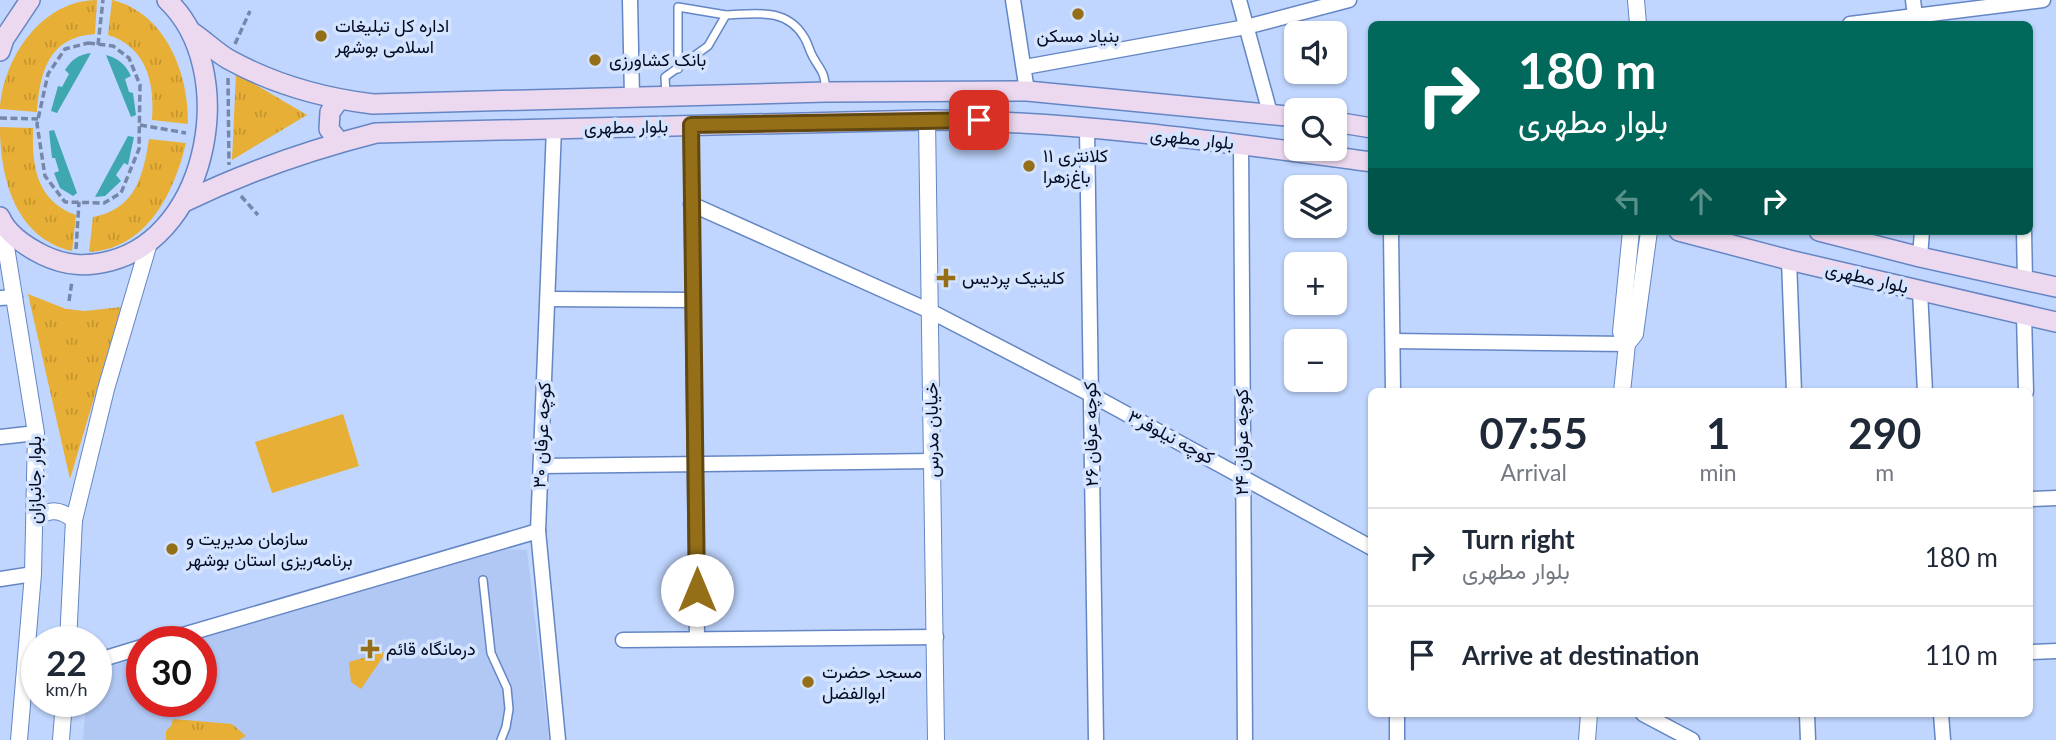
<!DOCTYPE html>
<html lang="en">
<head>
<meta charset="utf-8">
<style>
	:root { --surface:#fff; --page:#f2f2f3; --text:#1f2937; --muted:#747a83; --line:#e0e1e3 }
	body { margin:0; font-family:Lato,Vazirmatn,sans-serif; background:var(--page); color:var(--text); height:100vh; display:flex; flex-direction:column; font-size:26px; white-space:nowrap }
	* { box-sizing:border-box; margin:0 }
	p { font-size:23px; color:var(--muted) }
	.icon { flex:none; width:38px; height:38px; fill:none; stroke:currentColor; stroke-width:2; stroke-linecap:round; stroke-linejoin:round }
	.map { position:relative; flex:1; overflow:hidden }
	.details { position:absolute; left:1368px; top:388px; width:665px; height:329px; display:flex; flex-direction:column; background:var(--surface); border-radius:10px; box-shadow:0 2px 5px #0004 }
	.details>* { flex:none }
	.banner { position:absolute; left:1368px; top:21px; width:665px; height:214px; border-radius:10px; box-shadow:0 2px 5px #0004; background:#00695c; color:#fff; overflow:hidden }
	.tools { position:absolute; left:1284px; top:21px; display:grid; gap:14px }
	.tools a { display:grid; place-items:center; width:63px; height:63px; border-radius:10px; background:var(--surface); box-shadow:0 2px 5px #0004; font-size:35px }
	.speed { position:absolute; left:21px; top:626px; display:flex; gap:14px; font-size:35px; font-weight:700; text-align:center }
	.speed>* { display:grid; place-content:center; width:91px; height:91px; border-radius:50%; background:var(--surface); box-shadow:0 2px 5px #0004; line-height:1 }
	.speed small { font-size:18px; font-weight:400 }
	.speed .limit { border:10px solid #d22; background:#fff; color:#111 }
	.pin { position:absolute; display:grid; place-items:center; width:60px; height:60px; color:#fff; margin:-30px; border-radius:14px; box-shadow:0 4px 10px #0006 }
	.me { position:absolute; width:77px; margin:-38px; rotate:0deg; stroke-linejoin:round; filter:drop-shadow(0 0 5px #0008) }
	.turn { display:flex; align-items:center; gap:24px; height:147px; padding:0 35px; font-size:32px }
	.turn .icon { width:91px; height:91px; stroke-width:2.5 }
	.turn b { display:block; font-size:49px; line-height:60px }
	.lanes { display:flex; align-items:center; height:66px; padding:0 35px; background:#0003; justify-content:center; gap:35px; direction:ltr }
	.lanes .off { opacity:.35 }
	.eta { display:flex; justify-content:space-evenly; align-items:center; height:119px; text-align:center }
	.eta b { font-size:42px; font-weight:700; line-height:49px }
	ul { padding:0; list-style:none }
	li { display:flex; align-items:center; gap:21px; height:98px; padding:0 35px; border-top:2px solid var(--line) }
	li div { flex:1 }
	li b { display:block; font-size:26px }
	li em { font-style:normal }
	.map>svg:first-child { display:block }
	.built { fill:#b0c8f3 }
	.grass { fill:url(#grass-tufts) }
	.green { fill:#e7af35 }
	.water { fill:#3fa7af }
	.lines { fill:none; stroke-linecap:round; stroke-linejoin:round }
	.service-casing { stroke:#6586c4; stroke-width:10 }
	.minor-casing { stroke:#6586c4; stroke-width:17 }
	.tertiary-casing { stroke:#6586c4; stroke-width:18 }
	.secondary-casing { stroke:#6586c4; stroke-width:22 }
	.path { stroke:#7787a8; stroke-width:3.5; stroke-dasharray:7 3.5; stroke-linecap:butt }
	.service { stroke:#fff; stroke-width:7 }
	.minor { stroke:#fff; stroke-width:14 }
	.tertiary { stroke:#fff; stroke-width:16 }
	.secondary { stroke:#edd9ef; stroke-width:19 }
	.route-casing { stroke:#614810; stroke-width:18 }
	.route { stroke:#956e18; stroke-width:12 }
	.poi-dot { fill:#956e18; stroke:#d4e3fe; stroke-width:2.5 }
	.labels { text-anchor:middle; stroke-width:7; stroke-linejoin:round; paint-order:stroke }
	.poi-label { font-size:18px; fill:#020a20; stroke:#d4e3fe; text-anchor:start }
	.street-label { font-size:18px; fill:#020a20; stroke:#d4e3fe }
</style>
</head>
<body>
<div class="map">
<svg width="2056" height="740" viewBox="0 0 2056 740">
	<defs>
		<pattern id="grass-tufts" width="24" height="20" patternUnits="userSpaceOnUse" patternTransform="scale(1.75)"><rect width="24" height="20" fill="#e7af35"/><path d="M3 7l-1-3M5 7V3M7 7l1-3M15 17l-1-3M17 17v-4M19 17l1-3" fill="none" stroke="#c4952f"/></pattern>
	</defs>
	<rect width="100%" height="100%" fill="#c0d6fe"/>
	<polygon class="built" points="504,549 527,550 549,740 83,740 86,702 96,702 96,670 142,657 142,702 201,702 201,642 190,642"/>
	<g class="grass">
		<path d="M97,0l-2,34c-47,3 -55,39 -58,78l-37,-3c3,-51 42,-109 97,-109z"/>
		<path d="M112,0c54,13 77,74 76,124l-36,-4c3,-36 -5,-73 -44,-85z"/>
		<polygon points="236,73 307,115 232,160"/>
		<path d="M0,127l33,1c-1,38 3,73 43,87l-4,36c-57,-13 -72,-74 -72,-124z"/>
		<path d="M149,139l37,4c-12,50 -39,106 -97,109l4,-35c42,-8 50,-40 56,-78z"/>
		<polygon points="28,294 66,309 85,311 121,307 70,479"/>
		<polygon points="387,651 361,689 351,682 349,662"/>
		<polygon points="173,719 232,724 246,736 239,740 166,740 166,731 171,726"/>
	</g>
	<polygon class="green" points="343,414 359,466 272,493 255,442"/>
	<g class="water">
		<path d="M91,53l-34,60 -6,-2 7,-25 4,1 7,-13 -4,-4c7,-11 13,-15 26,-17z"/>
		<path d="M106,55c12,3 20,10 25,21l-6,3 4,13 4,1 3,22 -5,2z"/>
		<polygon points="54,130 77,193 73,196 60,188 54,173 59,171 55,158 52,158 49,131"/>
		<polygon points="128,136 134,137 128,165 124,163 116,175 121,181 105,196 95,197"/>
	</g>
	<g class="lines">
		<g class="service-casing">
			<g id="service">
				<polyline points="678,69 678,7 726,15"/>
				<path d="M666,95l-1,-18 43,-31 18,-31c29,-1 60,-8 78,22 4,6 5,13 9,20 9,16 11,13 13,34"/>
				<polyline points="483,580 491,653 507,688 509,709 506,727 501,740"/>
			</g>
		</g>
		<g class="minor-casing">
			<g id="minor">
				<polyline points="630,0 632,97"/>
				<polyline points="1013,0 1027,91"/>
				<polyline points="1239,0 1270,113"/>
				<polyline points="1913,0 1916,24"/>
				<polyline points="1850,24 2043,0"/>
				<polyline points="1025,67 1246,27 1349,0"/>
				<polyline points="691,125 697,639"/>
				<polyline points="554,128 538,531 558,740"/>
				<polyline points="1087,128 1096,740"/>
				<polyline points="1241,145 1245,740"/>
				<polyline points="691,204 930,311 1090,394 1372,548"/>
				<polyline points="1391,231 1393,392"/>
				<polyline points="2024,231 2025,281"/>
				<polyline points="1920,257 1922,231"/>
				<polyline points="1789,260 1794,392"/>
				<polyline points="1920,291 1925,392"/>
				<polyline points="0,298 15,297"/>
				<polyline points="548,299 693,300"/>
				<polyline points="2024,315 2026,392"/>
				<polyline points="1393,341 1627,344"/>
				<polyline points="0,437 36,433"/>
				<polyline points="541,466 932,461"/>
				<polyline points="2030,499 2056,498"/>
				<polyline points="0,579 33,574"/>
				<polyline points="623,640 936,637"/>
				<polyline points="159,642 538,531"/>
				<polyline points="2030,652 2056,651"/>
				<polyline points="96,661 142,647"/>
				<polyline points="1397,714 1397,740"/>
				<polyline points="1643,714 1692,740"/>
				<polyline points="1807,714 1808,740"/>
				<polyline points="1941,714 1943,740"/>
			</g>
		</g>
		<g class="tertiary-casing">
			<g id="tertiary">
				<polyline points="1636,0 1638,24"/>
				<polyline points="927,120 936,740"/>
				<polyline points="2,222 36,433 33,574 19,740"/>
				<polyline points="1627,344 1621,332 1631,231"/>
				<polyline points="1622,392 1627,344 1635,334 1649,231"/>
				<path d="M36,517c15,-8 24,-8 38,3"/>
				<polyline points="68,642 74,520 106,389 149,243"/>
				<polyline points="61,740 64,702"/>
				<polyline points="1587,740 1589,714"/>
			</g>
		</g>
		<g class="secondary-casing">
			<g id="secondary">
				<path d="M193,33c12,8 23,19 35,26 45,25 95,39 145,45l453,-12 201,-1 270,26"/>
				<polyline points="0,51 4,39 30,0"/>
				<polyline points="339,100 330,112 329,129 339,142"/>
				<polyline points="1335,122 1372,128"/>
				<path d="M184,202c62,-30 125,-52 192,-69l551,-13c149,1 297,22 445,42"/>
				<path d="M0,217c7,17 27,30 43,38 23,11 43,12 67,6 101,-26 129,-193 57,-261"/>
				<polyline points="1679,231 1789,260 2056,322"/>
				<polyline points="1819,231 1920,257 2056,287"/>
			</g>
		</g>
		<g class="path">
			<polygon points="88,43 113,46 129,58 140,85 139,149 121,193 104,203 65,202 45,176 37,124 48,74 65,49"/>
			<polyline points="235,44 250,11"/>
			<polyline points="98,45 103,0"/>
			<polyline points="228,78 229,165"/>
			<polyline points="0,118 38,119"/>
			<polyline points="140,125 186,133"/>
			<polyline points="241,196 258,215"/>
			<polyline points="1600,234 1601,231"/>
			<polyline points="76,249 79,202"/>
			<polyline points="69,301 72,281"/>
		</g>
		<use href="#service" class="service"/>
		<use href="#minor" class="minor"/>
		<use href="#tertiary" class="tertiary"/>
		<use href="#secondary" class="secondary"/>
	</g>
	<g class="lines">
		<g class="route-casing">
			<polyline id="route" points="697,590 691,125 979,120"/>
		</g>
		<use href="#route" class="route"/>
	</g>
	<g class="poi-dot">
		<circle cx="1078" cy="14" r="7"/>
		<circle cx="321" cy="36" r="7"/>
		<circle cx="595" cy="60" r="7"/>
		<circle cx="1029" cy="166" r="7"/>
		<path d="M942.5 267.5h7v7h7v7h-7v7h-7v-7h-7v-7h7z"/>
		<circle cx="172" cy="549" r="7"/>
		<path d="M366.5 638.5h7v7h7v7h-7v7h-7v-7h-7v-7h7z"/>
		<circle cx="808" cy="682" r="7"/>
	</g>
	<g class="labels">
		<g class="poi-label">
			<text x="335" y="32">اداره کل تبلیغات<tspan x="335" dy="21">اسلامی بوشهر</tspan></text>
			<text x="1078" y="42" text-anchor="middle">بنیاد مسکن</text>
			<text x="609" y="66">بانک کشاورزی</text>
			<text x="1043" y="162">کلانتری ۱۱<tspan x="1043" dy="21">باغ‌زهرا</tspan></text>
			<text x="962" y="284">کلینیک پردیس</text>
			<text x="186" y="545">سازمان مدیریت و<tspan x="186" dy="21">برنامه‌ریزی استان بوشهر</tspan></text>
			<text x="386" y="655">درمانگاه قائم</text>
			<text x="822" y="678">مسجد حضرت<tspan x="822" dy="21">ابوالفضل</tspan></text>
		</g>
		<g class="street-label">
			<text transform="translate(626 127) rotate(-1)" y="6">بلوار مطهری</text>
			<text transform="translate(1192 139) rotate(6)" y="6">بلوار مطهری</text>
			<text transform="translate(1867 278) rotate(13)" y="6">بلوار مطهری</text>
			<text transform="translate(932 430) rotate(-91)" y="6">خیابان مدرس</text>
			<text transform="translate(1091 434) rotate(-91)" y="6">کوچه عرفان ۲۶</text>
			<text transform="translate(542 435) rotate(-87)" y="6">کوچه عرفان ۳۰</text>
			<text transform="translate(1171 437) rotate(28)" y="6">کوچه نیلوفر۳</text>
			<text transform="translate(1242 442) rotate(-90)" y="6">کوچه عرفان ۲۴</text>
			<text transform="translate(35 480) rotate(-90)" y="6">بلوار جانبازان</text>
		</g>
	</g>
</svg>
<div class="tools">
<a><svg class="icon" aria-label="sound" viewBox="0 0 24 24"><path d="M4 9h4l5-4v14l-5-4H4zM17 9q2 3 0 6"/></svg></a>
<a><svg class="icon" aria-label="search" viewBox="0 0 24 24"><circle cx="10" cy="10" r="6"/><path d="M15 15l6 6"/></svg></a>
<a><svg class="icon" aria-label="layers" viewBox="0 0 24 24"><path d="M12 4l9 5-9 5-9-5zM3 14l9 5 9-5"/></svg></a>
<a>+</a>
<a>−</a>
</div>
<div class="speed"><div>22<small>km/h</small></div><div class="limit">30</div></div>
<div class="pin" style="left:979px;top:120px;background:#d93025"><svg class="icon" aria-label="arrive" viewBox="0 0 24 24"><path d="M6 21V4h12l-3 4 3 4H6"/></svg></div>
<svg class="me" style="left:697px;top:590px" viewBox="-20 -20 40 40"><circle r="19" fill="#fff"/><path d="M0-13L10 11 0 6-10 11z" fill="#956e18"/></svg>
<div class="banner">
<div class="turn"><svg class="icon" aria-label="right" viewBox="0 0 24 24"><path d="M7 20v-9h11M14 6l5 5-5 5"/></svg><div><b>180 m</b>بلوار مطهری</div></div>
<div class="lanes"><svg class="icon off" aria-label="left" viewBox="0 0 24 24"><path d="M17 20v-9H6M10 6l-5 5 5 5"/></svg><svg class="icon off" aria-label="ahead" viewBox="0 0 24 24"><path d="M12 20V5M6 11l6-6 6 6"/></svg><svg class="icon" aria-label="right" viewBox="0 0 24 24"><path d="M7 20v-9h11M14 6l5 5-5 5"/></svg></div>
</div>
<section class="details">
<div class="eta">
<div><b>07:55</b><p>Arrival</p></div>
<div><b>1</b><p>min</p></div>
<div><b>290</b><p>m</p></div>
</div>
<ul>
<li><svg class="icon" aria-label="right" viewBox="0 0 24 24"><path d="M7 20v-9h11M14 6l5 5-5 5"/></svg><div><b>Turn right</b><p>بلوار مطهری</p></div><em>180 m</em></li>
<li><svg class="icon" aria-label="arrive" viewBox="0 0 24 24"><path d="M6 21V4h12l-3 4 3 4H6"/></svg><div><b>Arrive at destination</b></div><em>110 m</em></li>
</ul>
</section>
</div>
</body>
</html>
